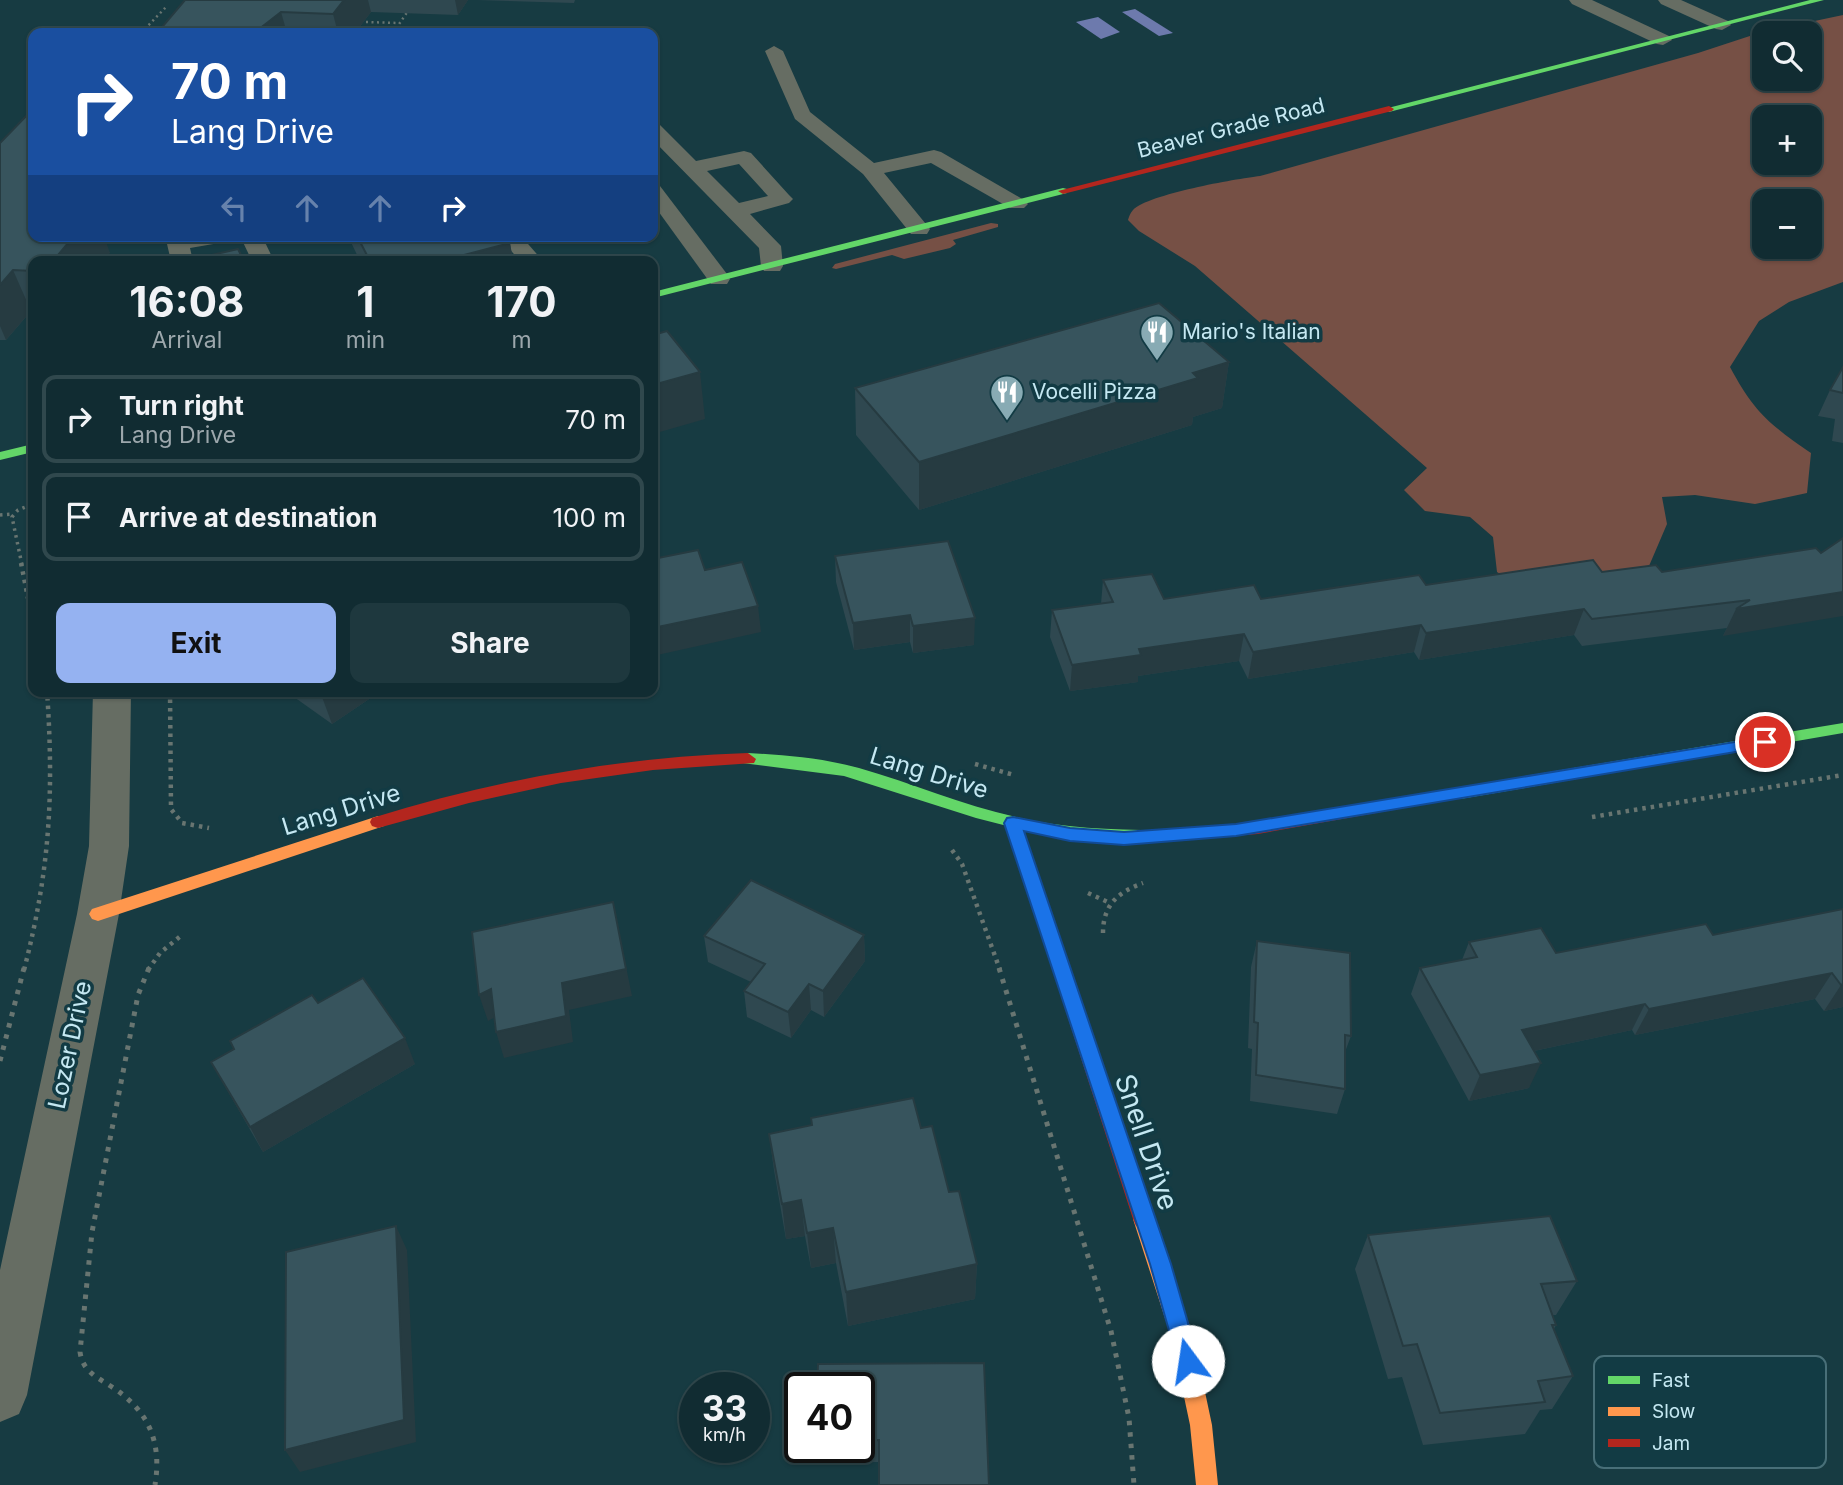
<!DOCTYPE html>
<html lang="en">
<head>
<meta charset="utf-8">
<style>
	:root { --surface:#112c32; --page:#1e383e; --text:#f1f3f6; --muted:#9ca7ac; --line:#30484d; --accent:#95b2f1 }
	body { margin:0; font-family:Inter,sans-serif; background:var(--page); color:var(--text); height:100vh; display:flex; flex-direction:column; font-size:26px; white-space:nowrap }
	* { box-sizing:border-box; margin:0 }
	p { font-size:23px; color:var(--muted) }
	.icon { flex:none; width:38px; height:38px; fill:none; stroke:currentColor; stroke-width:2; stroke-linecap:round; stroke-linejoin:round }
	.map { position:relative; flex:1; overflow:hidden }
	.drawer { position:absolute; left:28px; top:256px; width:630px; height:441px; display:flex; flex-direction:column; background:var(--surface); border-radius:14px; box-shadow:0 2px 5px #0004,0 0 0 2px var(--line) }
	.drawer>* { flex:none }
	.top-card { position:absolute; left:28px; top:28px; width:630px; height:214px; border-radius:14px; box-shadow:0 2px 5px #0004,0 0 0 2px var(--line); background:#1a4fa0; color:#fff; overflow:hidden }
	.controls { position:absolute; left:1752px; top:21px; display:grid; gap:14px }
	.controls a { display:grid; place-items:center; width:70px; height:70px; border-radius:14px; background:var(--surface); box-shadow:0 2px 5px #0004,0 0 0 2px var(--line); font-size:35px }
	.speed { position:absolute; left:679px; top:1372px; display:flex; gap:14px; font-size:35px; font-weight:700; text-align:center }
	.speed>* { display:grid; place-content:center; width:91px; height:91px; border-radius:50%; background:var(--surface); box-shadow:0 2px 5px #0004,0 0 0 2px var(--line); line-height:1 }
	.speed small { font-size:18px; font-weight:400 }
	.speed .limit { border:4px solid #111; border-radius:10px; background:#fff; color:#111 }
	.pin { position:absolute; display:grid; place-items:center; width:60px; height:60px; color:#fff; margin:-30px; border:4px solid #fff; border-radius:50%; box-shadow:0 2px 7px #0007 }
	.me { position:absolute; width:77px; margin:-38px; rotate:346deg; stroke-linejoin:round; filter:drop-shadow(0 0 5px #0008) }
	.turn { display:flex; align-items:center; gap:24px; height:147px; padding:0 28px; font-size:32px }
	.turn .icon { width:91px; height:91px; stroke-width:2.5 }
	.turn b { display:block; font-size:49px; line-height:60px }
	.lanes { display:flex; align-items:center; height:66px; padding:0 28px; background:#0003; justify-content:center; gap:35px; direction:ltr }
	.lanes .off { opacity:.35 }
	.eta { display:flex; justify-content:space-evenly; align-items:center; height:119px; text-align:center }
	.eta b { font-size:42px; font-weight:700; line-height:49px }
	.action { display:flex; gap:14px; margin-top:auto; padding:14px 28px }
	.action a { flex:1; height:80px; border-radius:14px; background:var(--accent); color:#111; font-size:28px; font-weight:700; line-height:80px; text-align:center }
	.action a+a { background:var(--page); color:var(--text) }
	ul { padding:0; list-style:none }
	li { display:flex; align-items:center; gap:21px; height:88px; margin:0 14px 10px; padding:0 14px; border:4px solid var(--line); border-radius:14px }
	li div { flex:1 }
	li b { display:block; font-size:26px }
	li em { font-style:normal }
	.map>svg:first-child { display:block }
	.green { fill:#765045; fill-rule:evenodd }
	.water { fill:#6d7aad }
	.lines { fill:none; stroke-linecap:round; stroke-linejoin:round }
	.path-far3 { stroke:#687571; stroke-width:2.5; stroke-dasharray:2 3.5; stroke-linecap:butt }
	.path-far2 { stroke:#687571; stroke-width:3.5; stroke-dasharray:2.5 4.5; stroke-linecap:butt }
	.path-far1 { stroke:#687571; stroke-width:4.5; stroke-dasharray:3.5 5; stroke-linecap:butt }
	.path { stroke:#687571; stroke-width:5; stroke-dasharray:4.5 7; stroke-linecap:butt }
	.lane { fill:#666d63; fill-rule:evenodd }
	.street { fill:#666d63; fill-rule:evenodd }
	.fast { fill:#63d668; fill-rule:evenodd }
	.slow { fill:#ff974d; fill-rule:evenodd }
	.jam { fill:#b3261e; fill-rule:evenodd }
	.wall { fill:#2f4850 }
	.shaded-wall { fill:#263b41 }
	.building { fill:#37545d; stroke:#263b41; stroke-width:2 }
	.route { fill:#1a73e8; stroke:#114b97; stroke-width:2 }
	.labels { text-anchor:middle; stroke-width:7; stroke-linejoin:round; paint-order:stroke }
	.far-street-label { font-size:21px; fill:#c5e8f2; stroke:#123b44 }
	.far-poi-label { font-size:21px; fill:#c5e8f2; stroke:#123b44; text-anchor:start }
	.street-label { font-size:24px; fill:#c5e8f2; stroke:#123b44 }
	.near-street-label { font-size:28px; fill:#c5e8f2; stroke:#123b44 }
	.key { fill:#123b44; stroke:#486f78; stroke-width:2 }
	.key-label { font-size:19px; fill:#c5e8f2 }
</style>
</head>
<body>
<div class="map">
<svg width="1843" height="1485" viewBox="0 0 1843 1485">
	<rect width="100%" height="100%" fill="#173b42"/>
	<g class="green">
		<path d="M1843,15v267l-54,20 -30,19 -29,46c24,45 40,58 81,86l-4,40 -52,11 -60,-9 -33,2 5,27 -24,56 -130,2 -16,-10 -4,-35 -23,-20 -45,-6 -21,-21 23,-22 -232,-202 -56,-35 -11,-11c1,-3 2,-7 5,-10 16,-16 102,-31 127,-34l438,-123 64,-21zM1764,33h46v46h-46zM1764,117h46v46h-46zM1764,201h46v46h-46z"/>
		<polygon points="991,223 998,224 998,227 953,240 956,244 950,248 904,259 892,255 836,269 832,268 835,264"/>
	</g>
	<g class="water">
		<polygon points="1135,9 1173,33 1159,36 1122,12"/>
		<polygon points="1098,17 1120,32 1101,39 1076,22"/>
	</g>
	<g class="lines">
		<g class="path-far3">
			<polyline points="366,22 399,23"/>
			<polyline points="141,33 167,6"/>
			<polyline points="393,33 408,11"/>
		</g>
		<g class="path-far2">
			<polyline points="0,515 13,514"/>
			<polyline points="22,565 12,517 18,510 33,504"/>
		</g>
		<g class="path-far1">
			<polyline points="21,563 33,623"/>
			<polyline points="170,691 171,809 182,823 209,828"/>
			<polyline points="975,764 1014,775"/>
			<polyline points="1592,817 1843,775"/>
			<polyline points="952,850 962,864 1000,970"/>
			<polyline points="1088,893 1110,903"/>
			<path d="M1103,933c0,-28 15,-41 40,-50"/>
			<path d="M24,970c26,-101 30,-176 23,-279"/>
			<polyline points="148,970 160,953 183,934"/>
		</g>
		<g class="path">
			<path d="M149,968l-11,27 -46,237 -12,120c3,20 17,25 32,35 37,24 50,55 43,98"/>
			<polyline points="999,968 1111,1331 1129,1418 1134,1485"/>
			<polyline points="0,1061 24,968"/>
		</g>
		<g class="lane">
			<polygon points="1569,0 1592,0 1669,36 1672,40 1663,45 1657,44 1572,4"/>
			<polygon points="1658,0 1681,0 1728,21 1731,25 1722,30 1716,29 1661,4"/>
			<polygon points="774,46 783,51 810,112 874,163 934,150 941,152 1024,200 1028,204 1024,208 1010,208 931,163 884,173 930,229 927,234 911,234 863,174 795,119 765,51"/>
			<path d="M653,123l7,2 36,36 48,-10 7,2 38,42 4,4 -4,4 -39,11 31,32 2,20 -3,5h-16l-3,-5 -2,-18 -106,-108zM739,164l29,32 -29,7 -32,-32z"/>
			<polygon points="653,184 660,186 727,274 730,279 727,284 711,284 653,204"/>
			<polygon points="185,236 234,236 231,241 190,248 193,261 171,261 167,244 170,239"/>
			<polygon points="240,236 262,236 274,261 252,261"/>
			<polygon points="498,236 521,236 543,261 520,261"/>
		</g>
		<polygon class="street" points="93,691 131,691 129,846 119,914 27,1395 19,1414 0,1422 0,1270 77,914 89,846"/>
		<g class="fast">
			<polygon points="1810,0 1824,0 1389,112 1384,109"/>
			<polygon points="1063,188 1067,189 1067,193 653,298 653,292"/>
			<polygon points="33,444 33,452 0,460 0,452"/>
			<polygon points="1843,723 1843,733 1460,799 1454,797 1452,793 1454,789 1460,787"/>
			<path d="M748,753c37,2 74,5 111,15 53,15 103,37 157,49 47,11 95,13 143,13l6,2 2,4 -2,4 -60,1 -71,-8 -58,-15 -132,-42 -102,-13 -2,-4z"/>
		</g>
		<g class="slow">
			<polygon points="378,816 384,818 386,822 384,826 98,921 92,919 89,914 92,909"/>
			<polygon points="1143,1210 1150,1212 1153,1219 1194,1340 1212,1425 1218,1485 1196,1485 1190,1425 1172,1340 1133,1219 1136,1212"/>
		</g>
		<g class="jam">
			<polygon points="1389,106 1394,109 1392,111 1063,194 1058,191"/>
			<path d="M748,753l8,6 -2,4 -101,7 -92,13 -92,20 -91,25 -6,-2 -2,-4 2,-4c123,-38 248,-61 376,-65z"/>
			<polygon points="1460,787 1466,789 1468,793 1466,797 1258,834 1159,842 1153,840 1151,836 1153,832 1159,830 1258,822"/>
			<polygon points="1013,817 1019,819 1021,823 1153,1219 1150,1226 1143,1228 1136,1226 1133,1219 1005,823 1007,819"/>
		</g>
	</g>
	<g class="wall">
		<polygon points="185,0 468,0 458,15 371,12 355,33 157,33"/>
		<polygon points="477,0 575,0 574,3"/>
		<polygon points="0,143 110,253 33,261 33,311 31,311 6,340 0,340"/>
		<polygon points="348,236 505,236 510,243 513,261 360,261"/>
		<polygon points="1229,362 1222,408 1193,417 1192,425 919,510 856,435 855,388"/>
		<polygon points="1843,367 1843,443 1832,441 1835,419 1818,416 1830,390"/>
		<polygon points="1816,548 1723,636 1727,628 1582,646 1574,635 1419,660 1414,652 1248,679 1239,661 1138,676 1138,682 1070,691 1050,637 1052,610 1101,604 1103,580 1164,599 1261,599 1426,585 1602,572 1662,572"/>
		<polygon points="835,556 974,645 913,653 910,642 854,650 836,582"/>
		<polygon points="292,691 381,691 332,724 294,697"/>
		<polygon points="1843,909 1843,1007 1824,1011 1815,999 1635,1035 1632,1030 1534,1051 1529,1088 1469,1101 1411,994 1420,968 1462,960 1469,942 1556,953 1713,935"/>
		<polygon points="864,935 865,961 824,1017 811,1010 791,1038 747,1017 744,991 751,982 708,962 704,936"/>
		<polygon points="1257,941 1351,1036 1345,1052 1345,1089 1337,1114 1250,1101 1252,1049 1248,1048 1251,967"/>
		<polygon points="318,1003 415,1064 263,1152 211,1062"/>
		<polygon points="921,1128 949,1192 977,1264 975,1299 848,1326 836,1263 811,1268 805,1236 786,1239 774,1170 769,1134"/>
		<polygon points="1368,1235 1577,1281 1556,1315 1553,1315 1556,1325 1554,1329 1573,1376 1552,1409 1540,1410 1525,1434 1423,1445 1402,1377 1388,1379 1355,1269"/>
		<polygon points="859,1388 989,1485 879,1462 819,1463 817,1447 859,1447"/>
	</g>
	<g class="shaded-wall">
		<polygon points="344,0 368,0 371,12 355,33 338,33 333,14"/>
		<polygon points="455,0 468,0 458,15"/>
		<polygon points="281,12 287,33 254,33"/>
		<polygon points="74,236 104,236 110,253 103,261 53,261"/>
		<polygon points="510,243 513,261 441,261"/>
		<polygon points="13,270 31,311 6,340 0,326 0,285"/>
		<polygon points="1229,362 1222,408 1193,417 1192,425 919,510 919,462"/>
		<polygon points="700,372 705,419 653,434 653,385"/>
		<polygon points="1843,592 1843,616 1723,636 1736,609"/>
		<polygon points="758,606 761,632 653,656 653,628"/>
		<polygon points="1584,609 1574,635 1419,660 1426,633"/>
		<polygon points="910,615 910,642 854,650 853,623"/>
		<polygon points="975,618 974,645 913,653 913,626"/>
		<polygon points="1421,625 1414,652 1248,679 1253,652"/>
		<polygon points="1244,634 1239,661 1138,676 1138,682 1070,691 1072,665 1139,649"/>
		<polygon points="331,691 381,691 332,724 322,697"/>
		<polygon points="613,902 632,996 569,1010 573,1042 504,1058 496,1032 562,983"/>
		<polygon points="864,935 865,961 824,1017 823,991"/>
		<polygon points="1832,973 1815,999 1635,1035 1649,1009"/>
		<polygon points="809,984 811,1010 791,1038 788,1012"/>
		<polygon points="1843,984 1843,1007 1824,1011 1841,985"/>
		<polygon points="491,989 499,1015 488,1021 479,995"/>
		<polygon points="1645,1004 1632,1030 1510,1056 1522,1030"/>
		<polygon points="405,1038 415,1064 263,1152 250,1127"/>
		<polygon points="1541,1063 1529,1088 1469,1101 1480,1075"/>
		<polygon points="801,1200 805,1236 786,1239 782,1204"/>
		<polygon points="396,1226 407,1250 416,1442 300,1472 285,1450"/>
		<polygon points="833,1228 836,1263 811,1268 807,1233"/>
		<polygon points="977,1264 975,1299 848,1326 846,1292"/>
	</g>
	<g class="building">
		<polygon points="185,0 344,0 333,14 281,12 254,33 157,33"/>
		<polygon points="33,109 33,236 74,236 53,261 33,261 33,271 13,270 0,285 0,143"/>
		<polygon points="357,236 505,236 510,243 441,261 370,261"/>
		<polygon points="238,249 244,261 190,260"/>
		<polygon points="1159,303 1229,362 1193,373 1198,378 919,462 855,388"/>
		<polygon points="667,331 700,372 653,385 653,335"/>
		<polygon points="1843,367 1843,393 1830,390"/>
		<polygon points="1843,538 1843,592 1736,609 1750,600 1592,619 1584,609 1426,633 1421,625 1253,652 1244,634 1139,649 1141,655 1072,665 1052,610 1113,602 1103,580 1152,574 1164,599 1254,585 1261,599 1419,575 1426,585 1593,560 1602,572 1656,565 1662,572 1816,548 1821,553"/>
		<polygon points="948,541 975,618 913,626 910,615 853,623 835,556"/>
		<polygon points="698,550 705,570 742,562 758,606 653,628 653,559"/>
		<polygon points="314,691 331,691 322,697"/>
		<polygon points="751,880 864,935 823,991 809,984 788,1012 744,991 765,964 704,936"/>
		<polygon points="613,902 626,969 562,983 566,1016 496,1032 491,989 479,995 472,932"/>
		<polygon points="1843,909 1843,984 1841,985 1832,973 1649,1009 1645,1004 1522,1030 1541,1063 1480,1075 1420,968 1477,957 1469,942 1541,928 1556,953 1706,924 1713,935"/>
		<polygon points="1257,941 1350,953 1351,1036 1345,1035 1345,1089 1256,1075 1258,1023 1254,1022"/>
		<polygon points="363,978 405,1038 250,1127 211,1062 234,1049 230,1041 312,995 318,1003"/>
		<polygon points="913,1098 921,1128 932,1126 949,1192 959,1191 977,1264 846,1292 833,1228 807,1233 801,1200 782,1204 769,1134 812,1125 811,1118"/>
		<polygon points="1550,1216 1577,1281 1541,1284 1556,1325 1552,1325 1573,1376 1538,1381 1545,1402 1440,1413 1417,1344 1403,1346 1368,1235"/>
		<polygon points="396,1226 404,1420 285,1450 286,1252"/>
		<polygon points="984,1363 989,1485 879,1485 879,1440 859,1441 859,1388 817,1388 818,1364"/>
	</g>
	<polygon class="route" points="1765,737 1771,738 1773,742 1771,746 1236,836 1124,845 1070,841 1024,831 1171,1264 1199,1361 1195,1369 1188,1372 1180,1369 1150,1264 1004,823 1007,818 1013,817 1070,828 1124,832 1236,824"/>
	<defs>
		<g id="restaurant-pin" transform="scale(1.75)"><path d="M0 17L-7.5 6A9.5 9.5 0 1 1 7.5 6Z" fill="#88abb4" stroke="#123b44"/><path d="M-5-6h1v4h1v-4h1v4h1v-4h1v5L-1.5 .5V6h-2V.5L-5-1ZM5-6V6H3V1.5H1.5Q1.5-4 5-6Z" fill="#fff"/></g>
	</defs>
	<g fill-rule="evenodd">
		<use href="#restaurant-pin" x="1157" y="332"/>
		<use href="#restaurant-pin" x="1007" y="392"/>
	</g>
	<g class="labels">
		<g class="far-street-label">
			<text transform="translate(1231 128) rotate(-14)" y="7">Beaver Grade Road</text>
		</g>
		<g class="far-poi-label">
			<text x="1182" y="339">Mario's Italian</text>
			<text x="1032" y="399">Vocelli Pizza</text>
		</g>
		<g class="street-label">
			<text transform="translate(929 773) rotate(17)" y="8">Lang Drive</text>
			<text transform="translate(341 810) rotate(-17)" y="8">Lang Drive</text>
			<text transform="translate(70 1045) rotate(-78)" y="8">Lozer Drive</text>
		</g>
		<g class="near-street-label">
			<text transform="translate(1147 1142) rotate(71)" y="10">Snell Drive</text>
		</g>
	</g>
	<rect x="1594" y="1356" width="232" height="112" rx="10" class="key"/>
	<rect x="1608" y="1376" width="32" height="8" fill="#63d668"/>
	<rect x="1608" y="1407" width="32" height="9" fill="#ff974d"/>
	<rect x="1608" y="1439" width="32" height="8" fill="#b3261e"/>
	<g class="key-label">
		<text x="1652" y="1387">Fast</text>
		<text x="1652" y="1418">Slow</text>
		<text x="1652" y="1450">Jam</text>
	</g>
</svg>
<div class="controls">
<a><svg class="icon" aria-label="search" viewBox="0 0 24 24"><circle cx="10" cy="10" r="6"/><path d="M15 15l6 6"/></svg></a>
<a>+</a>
<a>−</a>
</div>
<div class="speed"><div>33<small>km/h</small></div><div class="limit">40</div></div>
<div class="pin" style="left:1765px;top:742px;background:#d93025"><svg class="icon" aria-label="arrive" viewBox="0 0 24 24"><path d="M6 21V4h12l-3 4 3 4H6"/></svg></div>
<svg class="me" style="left:1188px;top:1361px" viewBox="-20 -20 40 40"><circle r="19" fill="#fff"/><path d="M0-13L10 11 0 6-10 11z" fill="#1a73e8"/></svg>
<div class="top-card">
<div class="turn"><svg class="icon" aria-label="right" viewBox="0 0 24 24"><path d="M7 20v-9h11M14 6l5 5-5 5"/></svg><div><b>70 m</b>Lang Drive</div></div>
<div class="lanes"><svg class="icon off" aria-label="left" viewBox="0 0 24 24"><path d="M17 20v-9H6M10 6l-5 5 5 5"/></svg><svg class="icon off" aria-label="ahead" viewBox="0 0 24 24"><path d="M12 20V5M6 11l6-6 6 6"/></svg><svg class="icon off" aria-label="ahead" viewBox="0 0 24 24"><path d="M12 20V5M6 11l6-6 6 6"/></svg><svg class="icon" aria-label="right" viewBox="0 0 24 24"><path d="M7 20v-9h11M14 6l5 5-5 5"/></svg></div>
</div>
<section class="drawer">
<div class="eta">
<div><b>16:08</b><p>Arrival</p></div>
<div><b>1</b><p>min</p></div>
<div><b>170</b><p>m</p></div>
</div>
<ul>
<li><svg class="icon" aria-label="right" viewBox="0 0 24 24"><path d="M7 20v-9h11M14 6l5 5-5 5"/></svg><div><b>Turn right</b><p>Lang Drive</p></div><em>70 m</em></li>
<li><svg class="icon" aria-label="arrive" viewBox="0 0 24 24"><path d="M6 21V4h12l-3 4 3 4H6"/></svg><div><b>Arrive at destination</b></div><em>100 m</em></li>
</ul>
<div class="action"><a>Exit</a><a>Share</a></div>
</section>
</div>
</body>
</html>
